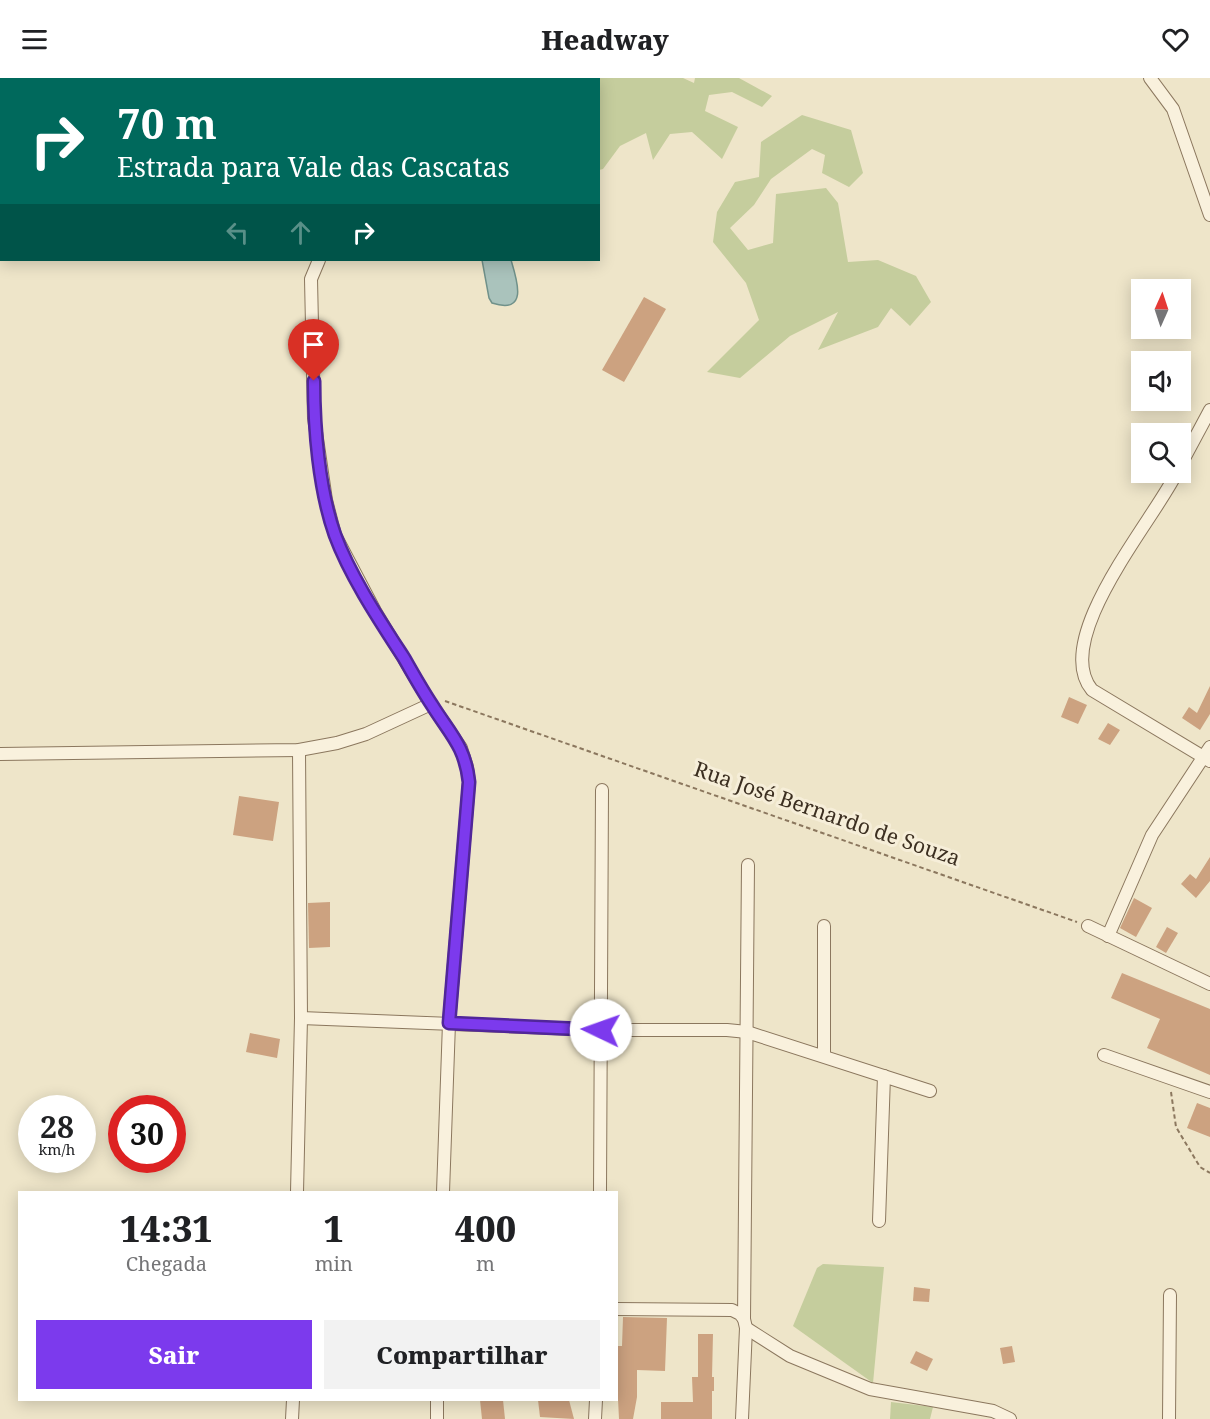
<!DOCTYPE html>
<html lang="pt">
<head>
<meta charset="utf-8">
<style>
	:root { --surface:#fff; --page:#f2f2f2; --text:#202124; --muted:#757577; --accent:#7c3aed }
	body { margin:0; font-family:"Noto Serif",serif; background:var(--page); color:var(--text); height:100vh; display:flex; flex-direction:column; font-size:22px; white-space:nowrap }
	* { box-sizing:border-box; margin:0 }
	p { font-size:20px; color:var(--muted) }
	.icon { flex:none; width:33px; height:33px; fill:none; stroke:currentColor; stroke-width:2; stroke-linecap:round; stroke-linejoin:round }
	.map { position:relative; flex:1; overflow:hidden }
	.panel { position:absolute; left:18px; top:1113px; width:600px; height:210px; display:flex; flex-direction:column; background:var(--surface); border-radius:0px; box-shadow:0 3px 15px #0003 }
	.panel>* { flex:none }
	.top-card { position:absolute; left:0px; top:0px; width:600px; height:183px; box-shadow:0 3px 15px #0003; background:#00695c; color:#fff; overflow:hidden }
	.needle { width:39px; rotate:3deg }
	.tools { position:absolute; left:1131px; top:201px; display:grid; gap:12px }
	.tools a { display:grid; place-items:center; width:60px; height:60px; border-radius:0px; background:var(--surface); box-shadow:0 3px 15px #0003; font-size:30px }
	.speed { position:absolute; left:18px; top:1017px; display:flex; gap:12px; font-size:30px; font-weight:700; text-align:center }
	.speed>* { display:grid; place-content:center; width:78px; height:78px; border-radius:50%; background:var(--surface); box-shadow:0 3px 15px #0003; line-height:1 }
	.speed small { font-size:15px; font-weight:400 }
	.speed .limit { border:9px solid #d22; background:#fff; color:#111 }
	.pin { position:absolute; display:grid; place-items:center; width:51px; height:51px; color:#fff; margin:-62px -26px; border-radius:50% 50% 50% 0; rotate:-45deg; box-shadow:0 0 6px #0007 }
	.pin .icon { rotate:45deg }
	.me { position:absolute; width:66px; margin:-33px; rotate:273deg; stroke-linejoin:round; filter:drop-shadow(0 0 4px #0008) }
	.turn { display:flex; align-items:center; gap:21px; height:126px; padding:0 18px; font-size:27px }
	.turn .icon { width:78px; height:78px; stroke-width:2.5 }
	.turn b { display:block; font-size:42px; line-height:51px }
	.lanes { display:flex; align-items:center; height:57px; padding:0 18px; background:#0003; justify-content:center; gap:30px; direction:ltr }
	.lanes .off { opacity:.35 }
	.eta { display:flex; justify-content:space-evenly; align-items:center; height:102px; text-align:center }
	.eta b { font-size:36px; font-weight:800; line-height:42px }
	.button { display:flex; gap:12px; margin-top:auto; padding:12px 18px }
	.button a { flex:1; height:69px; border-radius:0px; background:var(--accent); color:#fff; font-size:24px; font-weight:800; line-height:69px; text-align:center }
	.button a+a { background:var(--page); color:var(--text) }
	header { display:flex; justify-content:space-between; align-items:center; height:78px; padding:0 18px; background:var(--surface); font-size:27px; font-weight:800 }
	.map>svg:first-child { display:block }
	.green { fill:#c5cd9d }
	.water { fill:#aac3bc; stroke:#70918a; stroke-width:1.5 }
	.building { fill:#cca280 }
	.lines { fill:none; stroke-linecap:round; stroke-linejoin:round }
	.street-casing { stroke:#8b775e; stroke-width:14 }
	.path { stroke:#8b775e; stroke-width:2; stroke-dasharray:4.5 3; stroke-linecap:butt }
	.street { stroke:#f9f1dd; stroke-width:12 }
	.route-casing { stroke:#51269a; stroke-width:15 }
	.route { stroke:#7c3aed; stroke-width:10 }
	.labels { text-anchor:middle; stroke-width:6; stroke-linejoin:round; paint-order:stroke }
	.street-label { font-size:21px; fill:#3c2f21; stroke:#f6eed9 }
</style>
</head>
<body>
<header><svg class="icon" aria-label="menu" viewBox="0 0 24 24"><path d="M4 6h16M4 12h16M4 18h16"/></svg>Headway<svg class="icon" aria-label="heart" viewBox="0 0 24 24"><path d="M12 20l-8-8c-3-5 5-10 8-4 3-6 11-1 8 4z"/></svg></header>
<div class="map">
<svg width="1210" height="1341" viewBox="0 0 1210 1341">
	<rect width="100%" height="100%" fill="#eee5c9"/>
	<g class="green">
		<polygon points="549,0 683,0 694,5 695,0 739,0 772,18 762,29 732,14 709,17 705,33 738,49 722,81 692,54 670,56 653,82 646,55 620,68 603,91 599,92 598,2 545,1"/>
		<polygon points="802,37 851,52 863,95 849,109 822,95 825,77 812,71 771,101 754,127 730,150 748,172 773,165 776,116 826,110 838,125 848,184 878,182 916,198 931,224 910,248 891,230 878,249 818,272 838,234 790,258 740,300 707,294 759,242 746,205 713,164 717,134 735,104 759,99 761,64"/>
		<polygon points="823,1186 884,1189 873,1305 793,1248 817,1190"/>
		<polygon points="891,1324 933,1329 930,1341 890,1341"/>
	</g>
	<path class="water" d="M482,182h29c6,20 18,55 -19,43l-3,-5z"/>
	<g class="building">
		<polygon points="644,219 666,231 624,304 602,292"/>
		<polygon points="1210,608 1210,636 1200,652 1182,640 1189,629 1197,635"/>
		<polygon points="1069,619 1087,627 1078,646 1061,639"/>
		<polygon points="1108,645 1120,652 1110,667 1098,661"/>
		<polygon points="239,718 279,724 273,763 233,757"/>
		<polygon points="1210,779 1210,803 1196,820 1181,806 1190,796 1196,801"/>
		<polygon points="1134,820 1152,830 1136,859 1120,850"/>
		<polygon points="330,824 330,869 309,870 308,825"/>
		<polygon points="1167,849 1178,855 1166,875 1156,869"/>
		<polygon points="1122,895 1210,931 1210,997 1147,970 1160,941 1111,920"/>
		<polygon points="250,955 280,961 277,980 246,974"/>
		<polygon points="1197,1025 1210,1030 1210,1059 1187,1050"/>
		<polygon points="914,1209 930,1211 929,1224 913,1223"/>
		<polygon points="623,1239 667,1240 665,1293 637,1292 637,1319 633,1341 619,1341 618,1321 616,1321 618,1268 622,1268"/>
		<polygon points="698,1256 713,1256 712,1299 714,1299 714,1313 712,1313 712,1341 661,1341 661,1324 693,1324 692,1299 698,1299"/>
		<polygon points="1012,1268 1015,1284 1003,1286 1000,1270"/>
		<polygon points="916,1273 933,1281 927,1293 910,1285"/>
		<polygon points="480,1322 503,1322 505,1341 482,1341"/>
		<polygon points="538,1322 569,1322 574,1341 540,1339"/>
	</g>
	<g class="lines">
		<g class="street-casing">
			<g id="street">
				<polyline points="1150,0 1173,31 1210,137"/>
				<polyline points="319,182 311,201 314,340 326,422 335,457 375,533 431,626 461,670 467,689 469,704 449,945 443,1114"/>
				<polyline points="1180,388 1210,332"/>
				<path d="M1177,394c-23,48 -127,167 -85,218l118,71"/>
				<polyline points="0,676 299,672 337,665 366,656 431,626"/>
				<polyline points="1088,848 1210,906"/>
				<polyline points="1108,858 1152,757 1210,669"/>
				<polyline points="301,940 601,952 727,952 747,954 930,1013"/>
				<polyline points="1104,977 1210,1014"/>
				<polyline points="824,978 824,848"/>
				<polyline points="297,1114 301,940 299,672"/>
				<polyline points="600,1114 602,712"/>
				<polyline points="879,1143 884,998"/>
				<polyline points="616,1231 732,1232 740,1236 744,1241"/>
				<polyline points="746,1250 790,1278 870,1311 993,1333 1010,1341"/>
				<polyline points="292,1341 293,1322"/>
				<polyline points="437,1341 437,1322"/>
				<polyline points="595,1341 596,1322"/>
				<polyline points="742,1341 746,1250 744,1241 748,787"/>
				<polyline points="1169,1341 1170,1217"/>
			</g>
		</g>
		<g class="path">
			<polyline points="445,623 1077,844"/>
			<polyline points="1171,1014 1176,1049 1200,1089 1210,1095"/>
		</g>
		<use href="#street" class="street"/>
	</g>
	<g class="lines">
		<g class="route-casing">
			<path id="route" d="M314,303c0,48 5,109 21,154 15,41 45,86 69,123 9,16 18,32 28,47 18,29 33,41 37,77l-20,241 152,7"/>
		</g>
		<use href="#route" class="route"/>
	</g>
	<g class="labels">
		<g class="street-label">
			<text transform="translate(827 736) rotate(19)" y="7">Rua José Bernardo de Souza</text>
		</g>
	</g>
</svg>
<div class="tools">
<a><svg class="needle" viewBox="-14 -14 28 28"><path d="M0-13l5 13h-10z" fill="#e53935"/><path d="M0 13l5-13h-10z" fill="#757577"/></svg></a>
<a><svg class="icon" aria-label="sound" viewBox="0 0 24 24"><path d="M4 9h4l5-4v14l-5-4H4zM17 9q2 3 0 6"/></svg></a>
<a><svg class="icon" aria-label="search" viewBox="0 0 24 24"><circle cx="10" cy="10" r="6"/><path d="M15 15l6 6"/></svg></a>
</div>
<div class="speed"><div>28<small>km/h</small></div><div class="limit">30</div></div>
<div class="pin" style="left:314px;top:303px;background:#d93025"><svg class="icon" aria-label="arrive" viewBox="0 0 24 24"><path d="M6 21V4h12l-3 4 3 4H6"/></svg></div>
<svg class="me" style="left:601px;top:952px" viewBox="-20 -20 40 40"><circle r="19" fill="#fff"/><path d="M0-13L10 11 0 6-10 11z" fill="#7c3aed"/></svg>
<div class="top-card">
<div class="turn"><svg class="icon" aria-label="right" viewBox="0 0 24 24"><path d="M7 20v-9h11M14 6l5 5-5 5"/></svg><div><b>70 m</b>Estrada para Vale das Cascatas</div></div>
<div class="lanes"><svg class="icon off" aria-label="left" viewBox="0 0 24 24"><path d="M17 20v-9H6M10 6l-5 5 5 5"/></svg><svg class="icon off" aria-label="ahead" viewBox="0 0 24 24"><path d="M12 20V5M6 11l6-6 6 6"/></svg><svg class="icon" aria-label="right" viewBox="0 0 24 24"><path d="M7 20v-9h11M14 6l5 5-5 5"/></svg></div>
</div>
<section class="panel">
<div class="eta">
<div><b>14:31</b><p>Chegada</p></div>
<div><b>1</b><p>min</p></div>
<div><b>400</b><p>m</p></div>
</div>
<div class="button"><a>Sair</a><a>Compartilhar</a></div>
</section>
</div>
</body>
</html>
